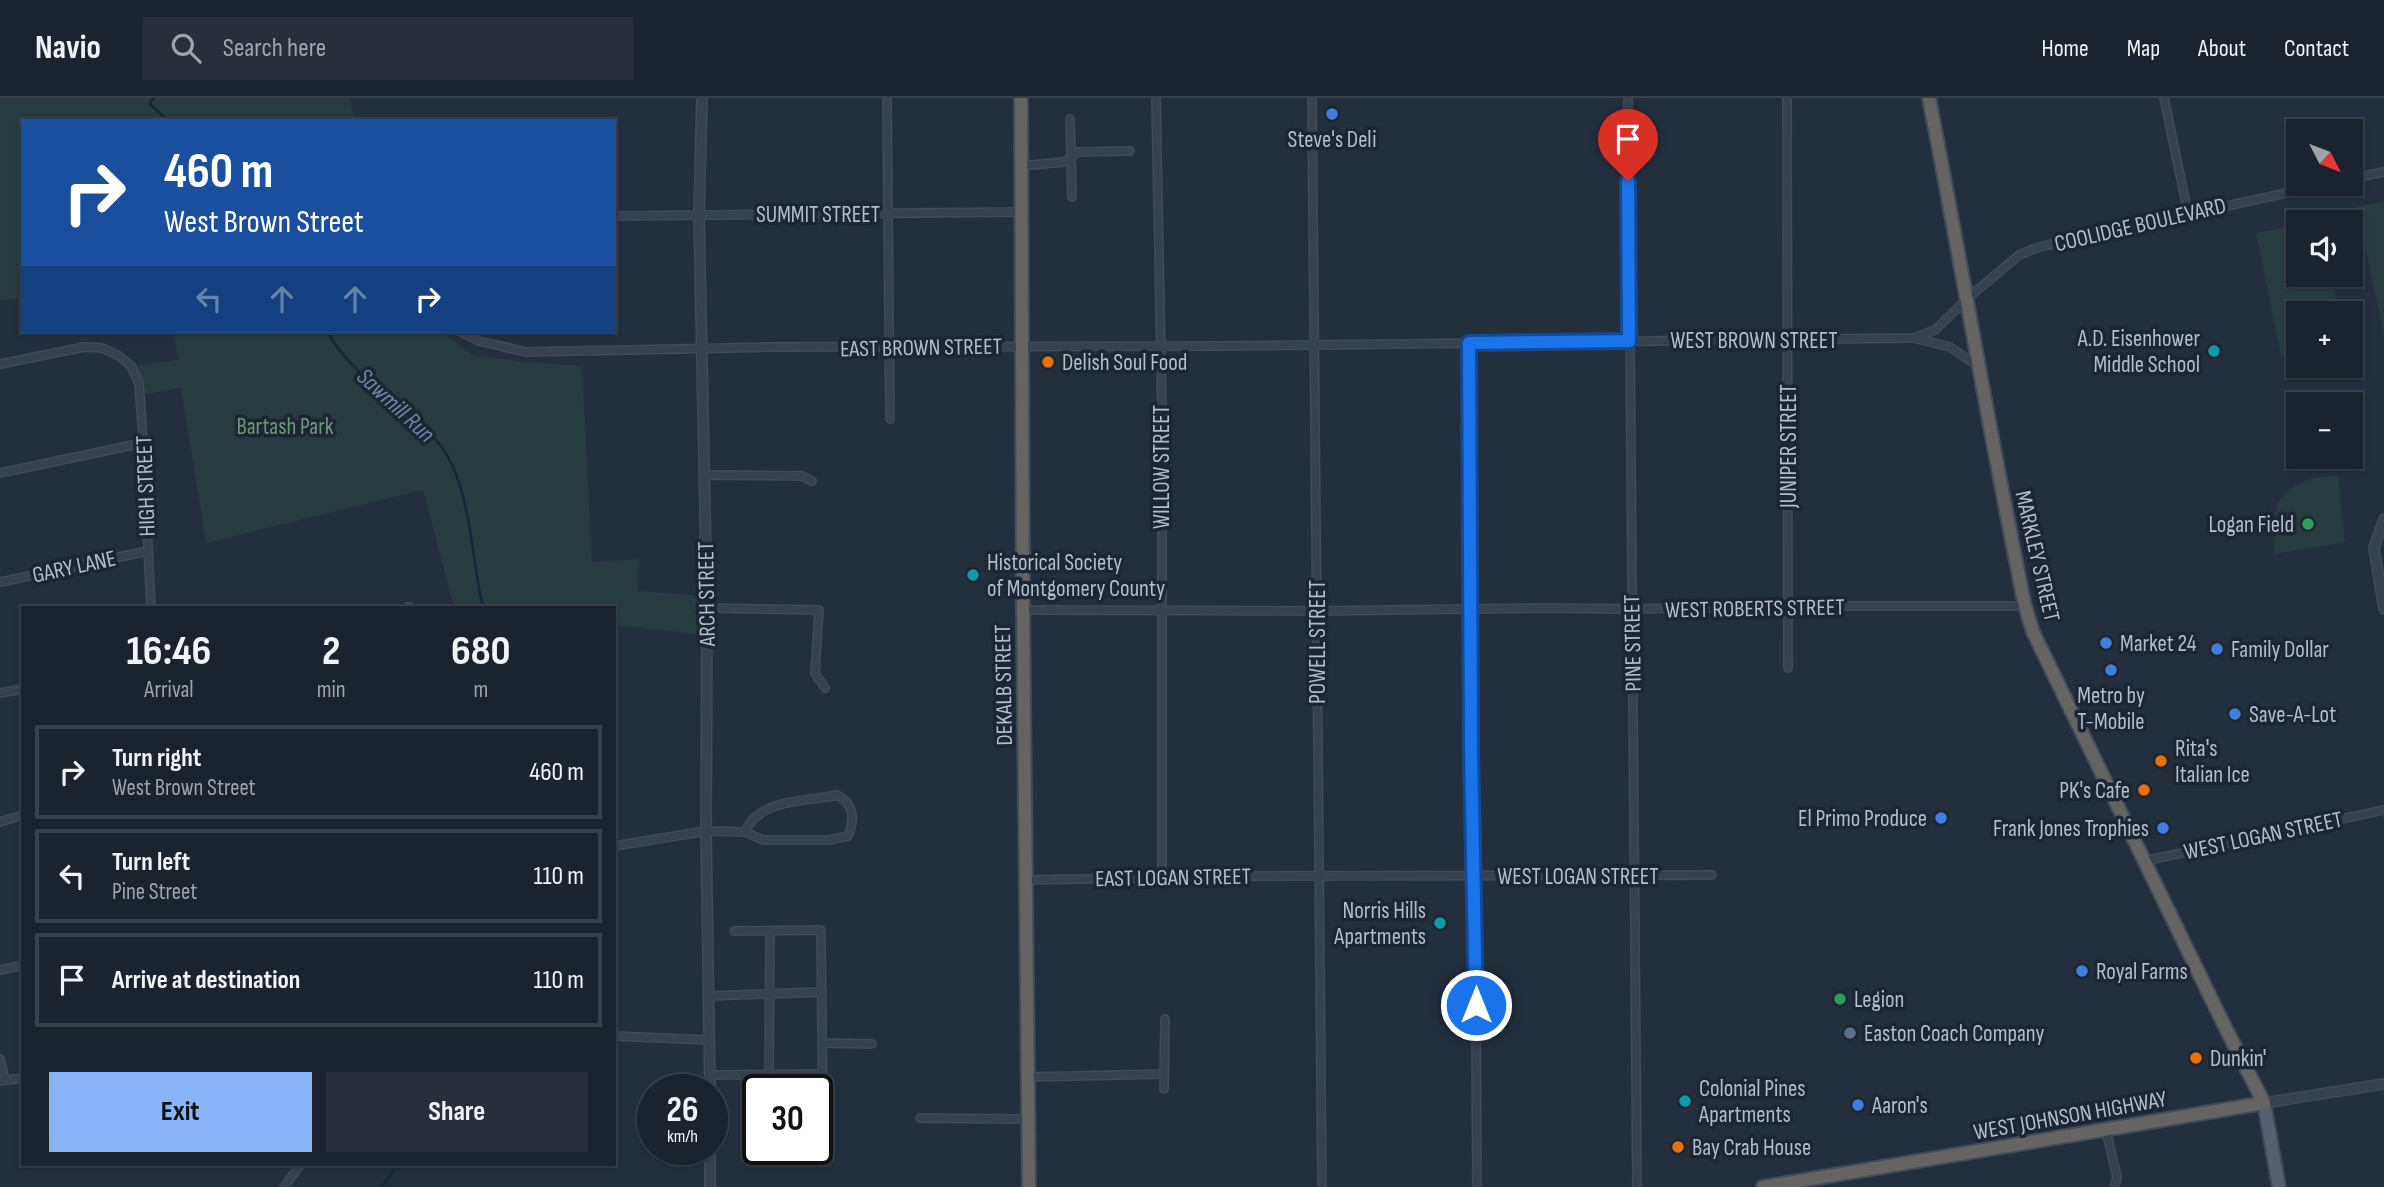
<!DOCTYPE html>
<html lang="en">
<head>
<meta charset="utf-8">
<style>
	:root { --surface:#1b232e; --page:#282f3a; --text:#f1f3f6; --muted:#a0a4aa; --line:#39404a; --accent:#8ab4f8 }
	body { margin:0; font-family:"Sofia Sans Condensed",sans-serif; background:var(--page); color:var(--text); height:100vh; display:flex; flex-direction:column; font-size:26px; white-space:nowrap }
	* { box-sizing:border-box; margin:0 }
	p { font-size:23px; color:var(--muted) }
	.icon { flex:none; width:38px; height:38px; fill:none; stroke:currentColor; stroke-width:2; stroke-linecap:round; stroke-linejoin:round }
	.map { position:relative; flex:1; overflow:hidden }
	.side { position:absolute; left:21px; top:508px; width:595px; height:560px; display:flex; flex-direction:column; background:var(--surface); border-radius:0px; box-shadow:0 2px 5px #0004,0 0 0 2px var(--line) }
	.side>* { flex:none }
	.top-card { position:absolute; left:21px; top:21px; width:595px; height:214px; border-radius:0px; box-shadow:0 2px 5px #0004,0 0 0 2px var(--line); background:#1a4fa0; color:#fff; overflow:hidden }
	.needle { width:46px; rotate:132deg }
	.fabs { position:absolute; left:2286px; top:21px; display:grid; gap:14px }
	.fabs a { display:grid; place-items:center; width:77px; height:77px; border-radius:0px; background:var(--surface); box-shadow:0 2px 5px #0004,0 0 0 2px var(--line); font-size:35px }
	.speed { position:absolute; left:637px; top:976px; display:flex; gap:14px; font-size:35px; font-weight:700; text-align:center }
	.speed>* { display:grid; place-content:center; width:91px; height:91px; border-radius:50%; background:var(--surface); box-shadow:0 2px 5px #0004,0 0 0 2px var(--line); line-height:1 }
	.speed small { font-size:18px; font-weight:400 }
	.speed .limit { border:4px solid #111; border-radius:10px; background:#fff; color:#111 }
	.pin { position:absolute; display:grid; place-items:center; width:60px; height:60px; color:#fff; margin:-72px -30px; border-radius:50% 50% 50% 0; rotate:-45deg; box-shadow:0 0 7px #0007 }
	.pin .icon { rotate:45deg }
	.me { position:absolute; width:77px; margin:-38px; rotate:0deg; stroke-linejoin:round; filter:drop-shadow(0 0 5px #0008) }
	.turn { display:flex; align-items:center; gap:24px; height:147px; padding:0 28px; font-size:32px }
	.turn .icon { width:91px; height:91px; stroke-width:2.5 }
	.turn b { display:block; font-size:49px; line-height:60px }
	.lanes { display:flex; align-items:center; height:66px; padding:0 28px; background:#0003; justify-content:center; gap:35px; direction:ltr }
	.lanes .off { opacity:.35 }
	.eta { display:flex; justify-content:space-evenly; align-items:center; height:119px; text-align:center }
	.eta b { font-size:42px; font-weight:700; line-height:49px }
	.button { display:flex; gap:14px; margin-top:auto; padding:14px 28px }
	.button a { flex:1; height:80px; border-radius:0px; background:var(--accent); color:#111; font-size:28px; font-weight:700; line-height:80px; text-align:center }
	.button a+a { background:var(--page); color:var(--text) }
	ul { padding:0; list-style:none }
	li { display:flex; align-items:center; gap:21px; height:94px; margin:0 14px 10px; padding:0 14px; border:4px solid var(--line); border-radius:0px }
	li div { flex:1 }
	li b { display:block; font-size:26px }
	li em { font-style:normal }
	header { display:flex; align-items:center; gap:42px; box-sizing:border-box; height:98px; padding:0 35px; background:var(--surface); border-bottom:2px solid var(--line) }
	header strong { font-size:33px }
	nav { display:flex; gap:38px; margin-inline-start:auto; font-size:24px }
	.search { width:490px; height:63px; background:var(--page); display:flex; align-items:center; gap:18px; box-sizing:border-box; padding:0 24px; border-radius:0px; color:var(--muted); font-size:26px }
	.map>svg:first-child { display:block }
	.green { fill:#263c3f }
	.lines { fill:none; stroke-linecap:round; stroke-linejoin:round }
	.stream { stroke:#17263c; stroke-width:2.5 }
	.minor-casing { stroke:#414a57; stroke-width:10 }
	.tertiary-casing { stroke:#414a57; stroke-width:12 }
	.primary-casing { stroke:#414a57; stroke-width:16 }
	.trunk-casing { stroke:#434c59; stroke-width:16 }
	.minor { stroke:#38414e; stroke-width:7 }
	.tertiary { stroke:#38414e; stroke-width:9 }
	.primary { stroke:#56606e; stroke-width:12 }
	.trunk { stroke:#656462; stroke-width:12 }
	.route-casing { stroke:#114b97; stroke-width:18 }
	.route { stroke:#1a73e8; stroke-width:12 }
	.shop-dot { fill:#3f7fe0; stroke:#1d2633; stroke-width:2.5 }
	.culture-dot { fill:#0f9aa8; stroke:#1d2633; stroke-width:2.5 }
	.food-dot { fill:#e8710a; stroke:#1d2633; stroke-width:2.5 }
	.leisure-dot { fill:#2e9e5b; stroke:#1d2633; stroke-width:2.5 }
	.service-dot { fill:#5c6f8a; stroke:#1d2633; stroke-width:2.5 }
	.labels { text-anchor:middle; stroke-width:7; stroke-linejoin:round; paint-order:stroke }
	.poi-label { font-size:23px; fill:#b4bcc9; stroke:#1d2633; text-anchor:start }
	.street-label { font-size:23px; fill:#b4bcc9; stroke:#1d2633 }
	.park-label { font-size:23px; fill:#6b9a76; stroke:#1d2633 }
	.water-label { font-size:24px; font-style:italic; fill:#6d86a8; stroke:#1d2633 }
</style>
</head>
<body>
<header>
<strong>Navio</strong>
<div class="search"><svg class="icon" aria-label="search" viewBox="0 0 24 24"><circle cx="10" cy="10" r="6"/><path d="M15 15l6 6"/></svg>Search here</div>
<nav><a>Home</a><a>Map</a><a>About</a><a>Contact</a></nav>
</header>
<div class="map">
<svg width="2384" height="1089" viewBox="0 0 2384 1089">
	<rect width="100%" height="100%" fill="#242f3e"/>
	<g class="green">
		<polygon points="0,0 350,0 354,23 23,23 23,200 0,202"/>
		<polygon points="2384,103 2384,238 2357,109"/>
		<polygon points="2298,127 2298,177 2331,177 2339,215 2298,215 2298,255 2281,258 2256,135"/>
		<polygon points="174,233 441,233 472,257 527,264 582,268 592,464 639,461 638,493 706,498 706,537 614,527 614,509 454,509 423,392 206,445 181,290 140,297 131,268 178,262"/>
		<path d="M2338,377l7,67 -70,12c-4,-31 -4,-60 30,-73 10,-4 23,-4 33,-6z"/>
	</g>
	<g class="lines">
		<g class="stream">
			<polyline points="153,0 150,6 168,23"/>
			<path d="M327,233c25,48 80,72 113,114 32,41 31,116 43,162"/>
			<polyline points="382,1089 398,1066"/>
		</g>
		<g class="minor-casing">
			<g id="minor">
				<polyline points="887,0 890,321"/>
				<polyline points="1156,0 1162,313 1162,780"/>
				<polyline points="1312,0 1322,1089"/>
				<polyline points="1628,0 1637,1089"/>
				<polyline points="1787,0 1788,570"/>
				<polyline points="2164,0 2188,115"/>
				<polyline points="1070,21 1072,99"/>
				<polyline points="1021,68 1064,64 1078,54 1130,53"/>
				<polyline points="2350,81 2384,74"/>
				<polyline points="614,118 1022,114"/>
				<polyline points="459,233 479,243 526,254 772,249 1225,248 1914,240 1935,232 1968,200 2019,157 2039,149 2327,86"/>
				<polyline points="1914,240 1950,249 1979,269"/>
				<polyline points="1469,245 1471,652 1475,778 1477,1089"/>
				<polyline points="0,266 84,249 102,250 119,258 131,268 139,285 142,327 151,509"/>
				<polyline points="0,375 142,345"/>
				<polyline points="704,377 802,378 812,383"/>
				<polyline points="0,484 148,453"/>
				<polyline points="408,509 410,509"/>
				<polyline points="707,510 819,512 815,575 825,590"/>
				<polyline points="1023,512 1317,513 1551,510 1631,511 1789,508 2025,508"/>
				<polyline points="0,595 23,591"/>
				<polyline points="0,724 23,717"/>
				<path d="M614,748l92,-15 39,1 18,8h66l19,-4c7,-16 6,-33 -11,-41 -31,7 -78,3 -92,37"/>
				<polyline points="2144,763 2384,712"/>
				<polyline points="1028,782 1241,778 1712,777"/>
				<polyline points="734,833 821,832 823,1037"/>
				<polyline points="0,872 23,867"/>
				<polyline points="709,898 822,894"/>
				<polyline points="614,938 710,942"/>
				<polyline points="822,945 872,946"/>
				<polyline points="0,961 5,982"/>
				<polyline points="710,977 822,976"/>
				<polyline points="1029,979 1164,976"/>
				<polyline points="0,983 23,980"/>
				<polyline points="1164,991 1165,921"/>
				<polyline points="769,992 770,834"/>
				<polyline points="920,1020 1030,1021"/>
				<polyline points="2106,1032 2117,1079 2115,1089"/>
				<polyline points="284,1089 301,1066"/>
			</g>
		</g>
		<g class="tertiary-casing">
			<g id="tertiary">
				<polyline points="702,0 699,117 707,510 706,733 710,992"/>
				<polyline points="2384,421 2374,450 2384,511"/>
				<polyline points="2264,1005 2384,986"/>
				<polyline points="710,1052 710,1089"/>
			</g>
		</g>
		<g class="primary-casing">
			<polyline id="primary" points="2264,1005 2279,1089"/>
		</g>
		<g class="trunk-casing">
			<g id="trunk">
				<polyline points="1021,0 1023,512 1029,1089"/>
				<path d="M1763,1089l501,-84 -39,-76 -192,-395 -8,-26c-35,-169 -63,-339 -96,-508"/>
			</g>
		</g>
		<use href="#minor" class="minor"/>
		<use href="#tertiary" class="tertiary"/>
		<use href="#primary" class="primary"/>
		<use href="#trunk" class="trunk"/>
	</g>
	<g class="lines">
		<g class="route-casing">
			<polyline id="route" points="1476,907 1471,652 1469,245 1629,243 1628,83"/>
		</g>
		<use href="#route" class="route"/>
	</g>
	<g class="shop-dot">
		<circle cx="1332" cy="16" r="7"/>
		<circle cx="2106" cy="545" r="7"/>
		<circle cx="2217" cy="551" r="7"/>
		<circle cx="2111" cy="572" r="7"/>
		<circle cx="2235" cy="616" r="7"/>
		<circle cx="1941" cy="720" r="7"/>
		<circle cx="2163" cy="730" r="7"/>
		<circle cx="2082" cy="873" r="7"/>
		<circle cx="1858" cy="1007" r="7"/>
	</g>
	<g class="culture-dot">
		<circle cx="2214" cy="253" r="7"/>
		<circle cx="973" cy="477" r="7"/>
		<circle cx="1440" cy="825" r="7"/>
		<circle cx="1685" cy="1003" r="7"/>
	</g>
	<g class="food-dot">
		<circle cx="1048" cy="264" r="7"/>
		<circle cx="2161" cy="663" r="7"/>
		<circle cx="2144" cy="692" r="7"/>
		<circle cx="2196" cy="960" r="7"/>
		<circle cx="1678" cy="1049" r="7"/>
	</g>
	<g class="leisure-dot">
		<circle cx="2308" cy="426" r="7"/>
		<circle cx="1840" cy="901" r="7"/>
	</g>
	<circle class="service-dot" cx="1850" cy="935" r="7"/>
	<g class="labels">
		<g class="poi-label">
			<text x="1332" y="49" text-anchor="middle">Steve's Deli</text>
			<text x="2200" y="248" text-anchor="end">A.D. Eisenhower<tspan x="2200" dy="26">Middle School</tspan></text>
			<text x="1062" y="272">Delish Soul Food</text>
			<text x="2294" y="434" text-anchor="end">Logan Field</text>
			<text x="987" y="472">Historical Society<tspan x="987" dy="26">of Montgomery County</tspan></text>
			<text x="2120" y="553">Market 24</text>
			<text x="2231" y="559">Family Dollar</text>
			<text x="2111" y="605" text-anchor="middle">Metro by<tspan x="2111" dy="26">T-Mobile</tspan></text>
			<text x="2249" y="624">Save-A-Lot</text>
			<text x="2175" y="658">Rita's<tspan x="2175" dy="26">Italian Ice</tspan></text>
			<text x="2130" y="700" text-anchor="end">PK's Cafe</text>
			<text x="1927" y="728" text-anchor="end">El Primo Produce</text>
			<text x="2149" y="738" text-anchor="end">Frank Jones Trophies</text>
			<text x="1426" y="820" text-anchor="end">Norris Hills<tspan x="1426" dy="26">Apartments</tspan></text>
			<text x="2096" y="881">Royal Farms</text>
			<text x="1854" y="909">Legion</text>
			<text x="1864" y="943">Easton Coach Company</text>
			<text x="2210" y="968">Dunkin'</text>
			<text x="1699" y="998">Colonial Pines<tspan x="1699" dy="26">Apartments</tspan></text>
			<text x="1872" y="1015">Aaron's</text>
			<text x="1692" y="1057">Bay Crab House</text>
		</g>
		<g class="street-label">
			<text x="818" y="124">SUMMIT STREET</text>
			<text transform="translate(2140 126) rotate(-13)" y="8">COOLIDGE BOULEVARD</text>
			<text x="1754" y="250">WEST BROWN STREET</text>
			<text transform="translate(921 249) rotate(-1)" y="8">EAST BROWN STREET</text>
			<text transform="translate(1788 348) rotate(-90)" y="8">JUNIPER STREET</text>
			<text transform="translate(1161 369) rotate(-90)" y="8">WILLOW STREET</text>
			<text transform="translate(145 388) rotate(-92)" y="8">HIGH STREET</text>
			<text transform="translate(2038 458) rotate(77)" y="8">MARKLEY STREET</text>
			<text transform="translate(74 468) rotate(-12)" y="8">GARY LANE</text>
			<text transform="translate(706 496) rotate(-91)" y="8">ARCH STREET</text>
			<text transform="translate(1755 510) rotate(-1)" y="8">WEST ROBERTS STREET</text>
			<text transform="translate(1317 544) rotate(-90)" y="8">POWELL STREET</text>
			<text transform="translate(1632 545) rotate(-91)" y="8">PINE STREET</text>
			<text transform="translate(1003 587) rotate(-91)" y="8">DEKALB STREET</text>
			<text transform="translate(2263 737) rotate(-12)" y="8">WEST LOGAN STREET</text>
			<text x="1578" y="786">WEST LOGAN STREET</text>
			<text transform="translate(1173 779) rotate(-1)" y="8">EAST LOGAN STREET</text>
			<text transform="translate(2070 1017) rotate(-10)" y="8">WEST JOHNSON HIGHWAY</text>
		</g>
		<g class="park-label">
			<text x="285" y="336">Bartash Park</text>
		</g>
		<g class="water-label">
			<text transform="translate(396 307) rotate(43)" y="8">Sawmill Run</text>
		</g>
	</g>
</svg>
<div class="fabs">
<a><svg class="needle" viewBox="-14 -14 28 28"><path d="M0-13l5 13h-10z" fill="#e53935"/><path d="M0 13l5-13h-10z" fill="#a0a4aa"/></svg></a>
<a><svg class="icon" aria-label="sound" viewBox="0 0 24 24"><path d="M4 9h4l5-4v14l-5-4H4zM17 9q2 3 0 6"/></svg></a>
<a>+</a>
<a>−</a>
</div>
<div class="speed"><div>26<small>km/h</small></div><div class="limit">30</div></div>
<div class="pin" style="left:1628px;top:83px;background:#d93025"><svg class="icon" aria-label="arrive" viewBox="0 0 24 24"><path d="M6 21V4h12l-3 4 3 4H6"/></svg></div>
<svg class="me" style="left:1476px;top:907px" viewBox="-20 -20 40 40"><circle r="17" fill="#1a73e8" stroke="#fff" stroke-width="3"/><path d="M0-11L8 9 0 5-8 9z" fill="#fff"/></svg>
<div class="top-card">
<div class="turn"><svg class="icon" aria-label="right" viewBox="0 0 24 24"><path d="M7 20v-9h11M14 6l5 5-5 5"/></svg><div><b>460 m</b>West Brown Street</div></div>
<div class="lanes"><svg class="icon off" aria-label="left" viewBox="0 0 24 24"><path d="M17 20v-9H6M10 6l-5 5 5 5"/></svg><svg class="icon off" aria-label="ahead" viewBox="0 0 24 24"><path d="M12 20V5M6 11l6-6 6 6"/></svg><svg class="icon off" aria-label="ahead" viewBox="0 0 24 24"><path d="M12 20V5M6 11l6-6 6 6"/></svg><svg class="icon" aria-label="right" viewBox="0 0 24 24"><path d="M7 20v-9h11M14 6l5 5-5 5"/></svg></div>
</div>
<section class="side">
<div class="eta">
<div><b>16:46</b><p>Arrival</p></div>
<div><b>2</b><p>min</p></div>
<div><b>680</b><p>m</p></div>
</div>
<ul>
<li><svg class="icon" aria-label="right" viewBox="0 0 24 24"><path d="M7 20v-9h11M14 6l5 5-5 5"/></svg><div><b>Turn right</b><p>West Brown Street</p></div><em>460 m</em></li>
<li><svg class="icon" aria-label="left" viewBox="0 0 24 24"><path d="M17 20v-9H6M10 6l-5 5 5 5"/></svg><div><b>Turn left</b><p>Pine Street</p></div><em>110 m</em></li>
<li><svg class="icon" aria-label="arrive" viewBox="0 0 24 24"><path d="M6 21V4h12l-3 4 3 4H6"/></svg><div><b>Arrive at destination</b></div><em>110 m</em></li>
</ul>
<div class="button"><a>Exit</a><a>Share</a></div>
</section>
</div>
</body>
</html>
